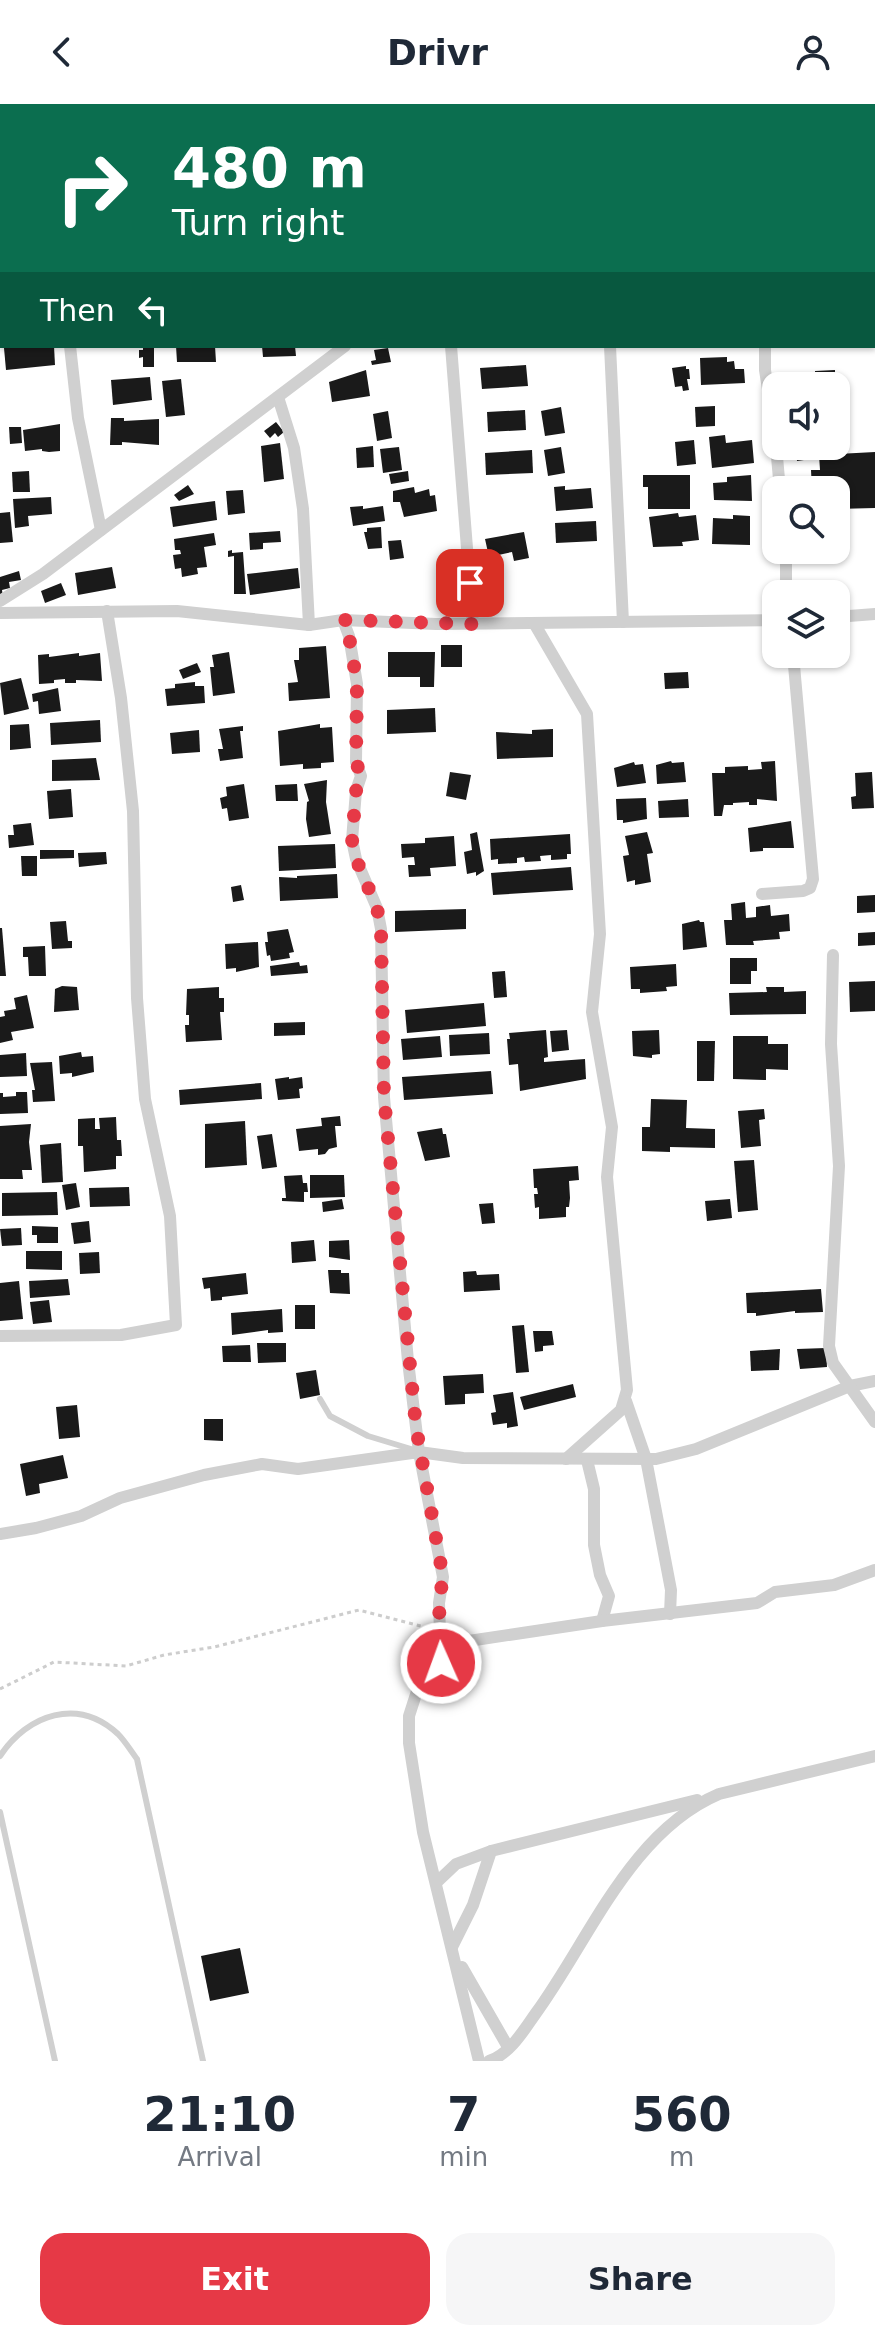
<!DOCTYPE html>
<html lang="en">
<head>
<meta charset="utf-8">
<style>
	:root { --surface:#fff; --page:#f6f6f7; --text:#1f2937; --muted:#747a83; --accent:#e63946 }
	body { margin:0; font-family:"DejaVu Sans",sans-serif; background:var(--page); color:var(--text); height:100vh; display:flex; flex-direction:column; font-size:30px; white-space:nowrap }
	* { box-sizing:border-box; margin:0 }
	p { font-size:26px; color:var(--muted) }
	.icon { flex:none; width:44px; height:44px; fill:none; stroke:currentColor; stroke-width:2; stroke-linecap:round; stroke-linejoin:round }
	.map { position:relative; height:1957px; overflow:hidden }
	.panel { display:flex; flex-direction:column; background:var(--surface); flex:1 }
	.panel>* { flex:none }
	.guide { position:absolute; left:0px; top:0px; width:876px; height:244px; box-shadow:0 2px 6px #0004; background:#0b6e4f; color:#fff; overflow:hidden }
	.tools { position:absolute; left:762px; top:268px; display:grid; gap:16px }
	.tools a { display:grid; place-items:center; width:88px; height:88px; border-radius:16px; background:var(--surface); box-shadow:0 2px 6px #0004; font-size:40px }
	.pin { position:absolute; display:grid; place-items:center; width:68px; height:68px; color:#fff; margin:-34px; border-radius:16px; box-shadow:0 4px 12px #0006 }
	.me { position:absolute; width:88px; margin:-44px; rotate:358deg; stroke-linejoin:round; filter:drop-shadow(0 0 6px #0008) }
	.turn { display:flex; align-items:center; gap:28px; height:168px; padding:0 40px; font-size:36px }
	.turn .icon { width:104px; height:104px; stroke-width:2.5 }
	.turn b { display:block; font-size:56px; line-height:68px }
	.then { display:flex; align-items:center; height:76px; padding:0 40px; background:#0003; gap:16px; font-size:30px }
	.eta { display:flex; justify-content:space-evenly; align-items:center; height:136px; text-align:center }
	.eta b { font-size:48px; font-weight:600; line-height:56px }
	.button { display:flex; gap:16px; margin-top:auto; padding:16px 40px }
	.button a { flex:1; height:92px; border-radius:24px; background:var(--accent); color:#fff; font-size:32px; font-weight:600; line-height:92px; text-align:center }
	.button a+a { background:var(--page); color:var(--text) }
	header { display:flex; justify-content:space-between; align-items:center; height:104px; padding:0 40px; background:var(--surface); font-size:36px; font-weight:600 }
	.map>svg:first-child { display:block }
	.building { fill:#1a1a1a }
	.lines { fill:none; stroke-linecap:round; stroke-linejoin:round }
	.path { stroke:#cdcdcd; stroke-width:3; stroke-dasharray:4 4; stroke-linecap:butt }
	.service { stroke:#d0d0d0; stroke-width:6 }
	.minor { stroke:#d0d0d0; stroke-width:12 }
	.route { stroke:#e63946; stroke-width:14; stroke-dasharray:0 25.2 }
</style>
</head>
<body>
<header><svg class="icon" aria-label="back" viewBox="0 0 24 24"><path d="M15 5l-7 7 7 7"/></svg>Drivr<svg class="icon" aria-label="person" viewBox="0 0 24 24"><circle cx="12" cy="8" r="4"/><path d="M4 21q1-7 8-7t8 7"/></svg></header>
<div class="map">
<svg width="875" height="1957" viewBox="0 0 875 1957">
	<rect width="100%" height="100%" fill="#fff"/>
	<g class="building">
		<polygon points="22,242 54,242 55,261 6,266 4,244"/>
		<polygon points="143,242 154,242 154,263 143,263 143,253 139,254 139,246 143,246"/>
		<polygon points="176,242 215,242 216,258 177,258"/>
		<polygon points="262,242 295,242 296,252 263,253"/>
		<polygon points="388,244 391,258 372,261 371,257 376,256 374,246"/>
		<polygon points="727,253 727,258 734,257 735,265 744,265 745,279 701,281 700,254"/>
		<polygon points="526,261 528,282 482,285 480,264"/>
		<polygon points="686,262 686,265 689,265 690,275 687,275 689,286 683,287 682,282 675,283 672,264"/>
		<polygon points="366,266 370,292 332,298 329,278"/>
		<polygon points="835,266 835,282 815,282 815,267"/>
		<polygon points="150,273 152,296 113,301 111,276"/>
		<polygon points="181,275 185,311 166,313 162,277"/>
		<polygon points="715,302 715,322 696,323 695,303"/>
		<polygon points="561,303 565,329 545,332 541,307"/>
		<polygon points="525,306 526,326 488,328 487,308"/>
		<polygon points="388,307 392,334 377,337 373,310"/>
		<polygon points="111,314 124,314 124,317 159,315 159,341 122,338 122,341 110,341"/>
		<polygon points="276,318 284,328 278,333 275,329 270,334 264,327"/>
		<polygon points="60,320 60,347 49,348 42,347 42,345 25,347 23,326"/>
		<polygon points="9,323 21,323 22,339 10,340"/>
		<polygon points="725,331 726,339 752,336 754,359 712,364 709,333"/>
		<polygon points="694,336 696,360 677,362 675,338"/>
		<polygon points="280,339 284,375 264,378 261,342"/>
		<polygon points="373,342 374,363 357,364 356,344"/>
		<polygon points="796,342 810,342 811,355 797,357"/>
		<polygon points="399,343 402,366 383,369 380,345"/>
		<polygon points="561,343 565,369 548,372 544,346"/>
		<polygon points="532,346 533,369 486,371 485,349"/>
		<polygon points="875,348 875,404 836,405 836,386 812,386 811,366 820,366 819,351"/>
		<polygon points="29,367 30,388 13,388 12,368"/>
		<polygon points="408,367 409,377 391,380 389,370"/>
		<polygon points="643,371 690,371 690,405 648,405 648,383 643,383"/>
		<polygon points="751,371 752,397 714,396 713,379 727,378 727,373"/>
		<polygon points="188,381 194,390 179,397 174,391"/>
		<polygon points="565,382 565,386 591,384 593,404 556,407 554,383"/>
		<polygon points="414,383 415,389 429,385 430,392 435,391 437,407 404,413 400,398 393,398 393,387"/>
		<polygon points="243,386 245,409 228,411 226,387"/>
		<polygon points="51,393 52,410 28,412 29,422 15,424 13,395"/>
		<polygon points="215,397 217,416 173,423 170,403"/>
		<polygon points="363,402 363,405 383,402 385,417 353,422 350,403"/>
		<polygon points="10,408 13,438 0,439 0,409"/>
		<polygon points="678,409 679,413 696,411 699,436 682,438 683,442 653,443 649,413"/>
		<polygon points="733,411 750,412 750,441 712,440 713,414 733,415"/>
		<polygon points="596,417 597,437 556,439 555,419"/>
		<polygon points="381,423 382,444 368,445 364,428 367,428 367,424"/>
		<polygon points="280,427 281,438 263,439 263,445 250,446 249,429"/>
		<polygon points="524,428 529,454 514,457 512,448 489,453 485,435"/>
		<polygon points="214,429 216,441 204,443 207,463 197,464 198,470 182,473 181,464 175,465 173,451 181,450 180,446 175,446 174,435"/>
		<polygon points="401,436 404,454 390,456 388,437"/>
		<polygon points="232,446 232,449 243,448 246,490 234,490 234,452 228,453 228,447"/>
		<polygon points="112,463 116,484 78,491 75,469"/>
		<polygon points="298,464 300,484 250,491 247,470"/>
		<polygon points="19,467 21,476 9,478 10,484 2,486 3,493 0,493 0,473"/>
		<polygon points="61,479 66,491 45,499 41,487"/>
		<rect x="441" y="541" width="21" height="22"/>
		<polygon points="326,542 330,594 289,597 288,579 298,578 294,556 299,556 299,544"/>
		<polygon points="229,548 235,589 213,592 210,563 214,563 212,551"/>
		<polygon points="388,548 435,548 434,583 420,583 420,573 388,573"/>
		<polygon points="79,549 79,552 100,549 102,577 76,576 76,579 65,579 65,575 54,576 54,579 39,580 38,551 49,550 49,553"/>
		<polygon points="197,559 201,568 183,575 179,566"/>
		<polygon points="688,568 689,584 665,585 664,569"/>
		<polygon points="21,574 29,605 4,611 0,579"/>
		<polygon points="195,578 195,582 204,582 205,599 167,602 165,585 175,584 175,580"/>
		<polygon points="58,584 61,607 39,610 38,597 33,598 32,590"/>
		<polygon points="435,604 436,628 387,630 387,606"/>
		<polygon points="100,616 101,638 51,641 50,619"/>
		<polygon points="29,620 31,644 10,646 10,621"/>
		<polygon points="320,620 320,624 332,623 334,658 321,659 321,664 303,665 303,660 280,662 278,627"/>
		<polygon points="243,622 243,627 240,627 243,654 220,657 218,645 223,645 219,625"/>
		<polygon points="553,625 553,653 497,655 496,628 532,630 532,626"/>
		<polygon points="199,626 200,648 172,650 170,629"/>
		<polygon points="96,654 100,676 52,677 52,656"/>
		<polygon points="671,657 672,659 684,658 686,678 657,680 656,661"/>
		<polygon points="775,657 777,697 757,695 757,701 749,701 749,698 733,699 733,701 724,701 722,712 714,712 712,669 725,669 725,663 748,662 748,666 762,665 761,658"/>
		<polygon points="634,658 635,661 643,660 646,679 617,683 614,664"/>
		<polygon points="450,668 471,671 466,696 446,692"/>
		<polygon points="872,668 874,704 852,705 851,693 856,692 855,669"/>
		<polygon points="327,676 326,698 331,730 309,733 306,715 307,698 309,697 304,680"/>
		<polygon points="244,680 249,714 229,717 227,704 222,705 220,694 227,692 226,683"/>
		<polygon points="297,680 298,697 276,697 275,681"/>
		<polygon points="71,685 73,713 49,715 47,687"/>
		<polygon points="646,694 647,715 623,719 623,716 617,716 616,695"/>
		<polygon points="688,695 689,713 659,714 658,697"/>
		<polygon points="791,717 794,744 763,744 763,747 750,748 748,724"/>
		<polygon points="31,719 34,741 9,744 8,731 14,731 13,721"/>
		<polygon points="477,728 484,767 476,772 476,768 467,770 464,748 472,746 470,730"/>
		<polygon points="647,728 653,749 647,750 651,778 635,781 635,776 627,778 623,752 629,751 625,732"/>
		<polygon points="570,730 571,750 567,750 567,755 551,756 551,751 540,752 541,757 525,758 524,753 517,754 517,759 498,760 498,755 491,756 490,735"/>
		<polygon points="454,732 456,762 430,764 431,772 409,773 408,761 415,761 414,753 402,754 401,740 425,739 425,734"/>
		<polygon points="335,740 336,764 279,767 278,742"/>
		<polygon points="40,746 74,746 74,754 40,755"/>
		<polygon points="106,748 107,760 79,763 78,749"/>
		<polygon points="21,752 37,752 37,772 22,772"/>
		<polygon points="571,763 573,786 493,791 491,769"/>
		<polygon points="337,770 338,794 280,797 279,773 297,774 297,772"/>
		<polygon points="241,781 244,796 233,798 231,783"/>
		<polygon points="875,791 875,808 857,809 857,792"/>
		<polygon points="745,798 746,814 756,813 756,803 770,801 771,812 789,810 790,827 779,828 780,835 753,837 754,841 726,841 724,816 732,816 731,800"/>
		<polygon points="466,805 466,825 395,828 395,807"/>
		<polygon points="699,816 700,818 704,818 707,843 683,846 682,820"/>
		<polygon points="66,817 68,837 72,837 72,844 52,845 50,818"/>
		<polygon points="0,824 2,824 6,872 0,872"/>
		<polygon points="288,825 294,848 289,849 290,854 271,857 270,851 267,852 265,838 268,838 267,828"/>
		<polygon points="875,828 875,841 858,842 858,829"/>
		<polygon points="258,838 259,863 236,868 236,864 226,865 225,840"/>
		<polygon points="45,842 46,872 29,872 28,853 23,853 23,843"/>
		<polygon points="730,854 757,854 757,867 751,867 751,880 730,880"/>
		<polygon points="299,858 300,862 307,861 308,869 271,872 270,862"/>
		<polygon points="676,860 677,882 666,883 667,887 640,889 640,885 631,885 630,863"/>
		<polygon points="505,867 507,893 494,894 492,868"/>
		<polygon points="875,877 875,907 850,908 849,878"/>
		<polygon points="62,882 77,883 79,906 54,908 55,885"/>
		<polygon points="219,883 219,894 224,894 224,908 220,908 222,936 186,938 185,921 189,921 189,911 186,911 187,885"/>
		<polygon points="766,883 784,883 784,888 806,887 806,910 730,911 729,889 767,888"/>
		<polygon points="27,891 34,924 11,928 13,936 0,939 0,913 5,912 4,907 16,905 14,894"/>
		<polygon points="484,899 486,922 407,929 405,906"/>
		<polygon points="305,918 305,931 274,932 274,919"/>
		<polygon points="546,926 548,953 544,954 544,958 585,955 586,975 520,987 518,960 509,961 507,935 510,935 509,929"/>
		<polygon points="567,926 569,946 552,948 550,927"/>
		<polygon points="659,926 660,950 652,951 652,954 633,952 632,927"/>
		<polygon points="489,929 490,950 450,952 449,931"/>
		<polygon points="440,932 442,953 403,956 401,935"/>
		<polygon points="733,932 768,932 768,940 788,940 788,966 766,965 766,976 733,975"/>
		<polygon points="697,937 715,937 714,977 697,977"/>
		<polygon points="81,948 82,953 93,952 94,968 72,973 72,969 60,970 59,952"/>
		<polygon points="26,949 27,972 0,973 0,951"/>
		<polygon points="52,958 55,997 33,998 32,986 35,986 30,959"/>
		<polygon points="491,967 493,990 404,996 402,973"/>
		<polygon points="289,973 289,975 302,973 303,984 299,985 300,994 278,996 275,975"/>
		<polygon points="261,979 262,995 180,1001 179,986"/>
		<polygon points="16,988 27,988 28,1009 0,1010 0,989 3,989 3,993 16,992"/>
		<polygon points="651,995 687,996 686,1024 715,1025 715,1044 670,1043 670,1048 642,1047 642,1023 650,1023"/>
		<polygon points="764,1005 765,1015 759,1016 761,1042 741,1044 738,1007"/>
		<polygon points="340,1012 341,1022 335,1022 337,1043 329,1045 325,1050 318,1051 318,1045 299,1047 296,1025 322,1022 321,1014"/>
		<polygon points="116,1013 117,1036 121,1036 122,1052 116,1052 116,1065 84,1068 83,1042 78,1042 78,1015 95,1014 95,1025 100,1025 99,1014"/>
		<polygon points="245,1017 247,1061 205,1064 205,1020"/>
		<polygon points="31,1020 29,1038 32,1066 22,1066 23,1075 0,1075 0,1022"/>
		<polygon points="442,1024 443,1030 446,1030 450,1053 425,1057 417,1028"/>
		<polygon points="272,1030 277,1063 262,1065 257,1032"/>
		<polygon points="61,1039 63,1078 42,1079 40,1041"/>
		<polygon points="754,1056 758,1106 738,1108 734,1057"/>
		<polygon points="578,1062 579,1076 569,1077 570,1094 569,1103 566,1103 566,1113 539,1115 539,1103 535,1104 534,1090 538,1090 537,1084 534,1084 533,1065"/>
		<polygon points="302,1071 303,1079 307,1079 308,1088 304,1088 304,1098 282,1097 282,1094 286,1094 284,1072"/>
		<polygon points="310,1071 344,1071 345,1093 310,1094"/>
		<polygon points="76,1079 80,1103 66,1106 62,1081"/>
		<polygon points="129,1083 130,1102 90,1103 89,1084"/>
		<polygon points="57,1088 58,1111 2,1112 2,1089"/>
		<polygon points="342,1095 344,1105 323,1108 322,1098"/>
		<polygon points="730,1095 732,1114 707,1117 705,1097"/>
		<polygon points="493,1099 495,1119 482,1120 479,1100"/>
		<polygon points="89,1117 91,1138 74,1140 71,1119"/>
		<polygon points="32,1122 58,1123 58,1139 37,1139 37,1131 32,1131"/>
		<polygon points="21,1124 22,1141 2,1142 0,1125"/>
		<polygon points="314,1136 316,1157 292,1159 291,1138"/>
		<polygon points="349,1136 350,1156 329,1153 329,1137"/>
		<polygon points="26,1147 62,1147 62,1166 26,1165"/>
		<polygon points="99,1148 100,1169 80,1170 79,1149"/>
		<polygon points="328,1166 341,1166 341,1169 349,1169 350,1190 330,1189"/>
		<polygon points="476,1167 477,1171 499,1170 500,1186 464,1188 463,1168"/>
		<polygon points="246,1169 248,1190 222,1193 222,1196 211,1197 210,1184 204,1185 202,1174"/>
		<polygon points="68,1175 70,1191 30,1194 29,1177"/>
		<polygon points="19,1177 23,1215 0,1217 0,1179"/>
		<polygon points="821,1185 823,1208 795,1209 795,1207 756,1212 756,1209 747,1209 746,1189"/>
		<polygon points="49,1196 52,1218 33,1220 30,1198"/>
		<rect x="295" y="1201" width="20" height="24"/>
		<polygon points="282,1205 283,1228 268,1229 268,1226 232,1231 231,1209"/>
		<polygon points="524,1221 529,1268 516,1269 512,1222"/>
		<polygon points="533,1227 552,1227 554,1241 543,1242 543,1247 535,1248"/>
		<polygon points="257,1239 286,1239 286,1258 258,1259"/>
		<polygon points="250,1241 251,1258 223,1258 222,1242"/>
		<polygon points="826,1244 827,1263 800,1265 797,1245"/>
		<polygon points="780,1245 779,1266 751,1267 750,1247"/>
		<polygon points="316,1266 320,1291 300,1295 296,1269"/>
		<polygon points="483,1270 484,1289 465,1290 465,1300 445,1301 443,1272"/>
		<polygon points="573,1280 576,1293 524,1306 520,1293"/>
		<polygon points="513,1288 518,1322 507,1324 507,1319 493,1321 491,1309 496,1308 493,1291"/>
		<polygon points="77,1301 80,1333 59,1335 56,1303"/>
		<polygon points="204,1315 223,1315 223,1337 204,1336"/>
		<polygon points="63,1351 68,1374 39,1380 40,1389 26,1392 20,1360"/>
		<polygon points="240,1844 249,1889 210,1897 201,1852"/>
	</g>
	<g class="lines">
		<polyline class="path" points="0,1585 54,1558 126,1562 164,1551 214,1543 359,1506 428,1524"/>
		<g class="service">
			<polyline points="320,1295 330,1312 368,1332 411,1345"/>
			<path d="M0,1652c28,-42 78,-59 118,-22 7,7 13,17 19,25l66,302"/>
			<polyline points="0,1708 55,1957"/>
		</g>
		<g class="minor">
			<polyline points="59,0 59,2"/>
			<polyline points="542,0 543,2"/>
			<polyline points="740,0 741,2"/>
			<polyline points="204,2 256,0"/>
			<polyline points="681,2 684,0"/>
			<polyline points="0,15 2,14"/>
			<polyline points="70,242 78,314 101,426"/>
			<polyline points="451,242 473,520"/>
			<polyline points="610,242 623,518"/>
			<polyline points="765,242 765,266 776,337"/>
			<polyline points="278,293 294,344 303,405 309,521"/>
			<polyline points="776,342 780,386"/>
			<polyline points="786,446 786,490"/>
			<polyline points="0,497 43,470 345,242"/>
			<polyline points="0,509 177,507 309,521 343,516 436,520 776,516"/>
			<polyline points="836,513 875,510"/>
			<polyline points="343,516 349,532 357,580 356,658 361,672 356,687 352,736 356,755 377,804 381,825 384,993 408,1257 419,1348 463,1354 656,1355 696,1345 850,1282 875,1277"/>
			<polyline points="534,519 587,610 600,830 592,908 612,1023 607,1073 627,1286 621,1306 566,1355"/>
			<polyline points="762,790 803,787 810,784 813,775 793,550"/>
			<polyline points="833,851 831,940 839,1062 829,1242 833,1259 875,1318"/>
			<polyline points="0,1232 121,1231 176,1221 170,1112 145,995 137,894 133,707 121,594 107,507"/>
			<polyline points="626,1297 646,1355 671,1486 670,1510"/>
			<polyline points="587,1356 594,1385 594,1441 600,1471 609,1492 602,1517"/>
			<polyline points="0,1430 36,1424 81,1412 120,1394 204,1371 262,1360 298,1365 419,1348 443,1473 439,1499 441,1559"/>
			<polyline points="437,1778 456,1760 491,1747 697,1696"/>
			<polyline points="452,1843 473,1801 491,1747"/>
			<polyline points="462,1863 508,1943"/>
			<polyline points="479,1957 423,1728 409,1639 409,1612 418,1584 462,1538 602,1517 757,1499 775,1488 834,1481 875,1466"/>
			<path d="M489,1957c21,-7 35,-31 47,-48 54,-74 94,-181 183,-219l156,-38"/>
		</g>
	</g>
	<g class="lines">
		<polyline class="route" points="441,1559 439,1499 443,1473 416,1323 384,993 381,825 377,804 356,755 352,736 356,687 361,672 356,658 357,580 349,532 343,516 473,520 470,479"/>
	</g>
</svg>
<div class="tools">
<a><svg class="icon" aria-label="sound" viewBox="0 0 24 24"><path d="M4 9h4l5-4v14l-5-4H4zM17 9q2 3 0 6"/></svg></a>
<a><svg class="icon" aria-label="search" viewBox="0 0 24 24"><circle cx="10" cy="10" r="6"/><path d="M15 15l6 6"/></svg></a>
<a><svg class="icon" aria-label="layers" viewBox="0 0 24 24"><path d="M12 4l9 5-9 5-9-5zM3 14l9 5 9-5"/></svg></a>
</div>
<div class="pin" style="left:470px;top:479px;background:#d93025"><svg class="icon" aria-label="arrive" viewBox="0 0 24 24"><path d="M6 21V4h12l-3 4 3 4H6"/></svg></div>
<svg class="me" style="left:441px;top:1559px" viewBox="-20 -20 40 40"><circle r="17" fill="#e63946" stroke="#fff" stroke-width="3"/><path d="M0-11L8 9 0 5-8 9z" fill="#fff"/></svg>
<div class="guide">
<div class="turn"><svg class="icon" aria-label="right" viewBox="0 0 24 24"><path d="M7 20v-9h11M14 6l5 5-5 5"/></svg><div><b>480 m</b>Turn right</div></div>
<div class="then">Then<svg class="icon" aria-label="left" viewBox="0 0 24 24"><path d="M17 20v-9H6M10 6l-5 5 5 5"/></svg></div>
</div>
</div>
<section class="panel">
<div class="eta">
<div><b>21:10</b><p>Arrival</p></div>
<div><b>7</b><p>min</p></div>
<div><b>560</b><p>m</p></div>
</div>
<div class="button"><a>Exit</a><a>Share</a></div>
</section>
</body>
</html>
